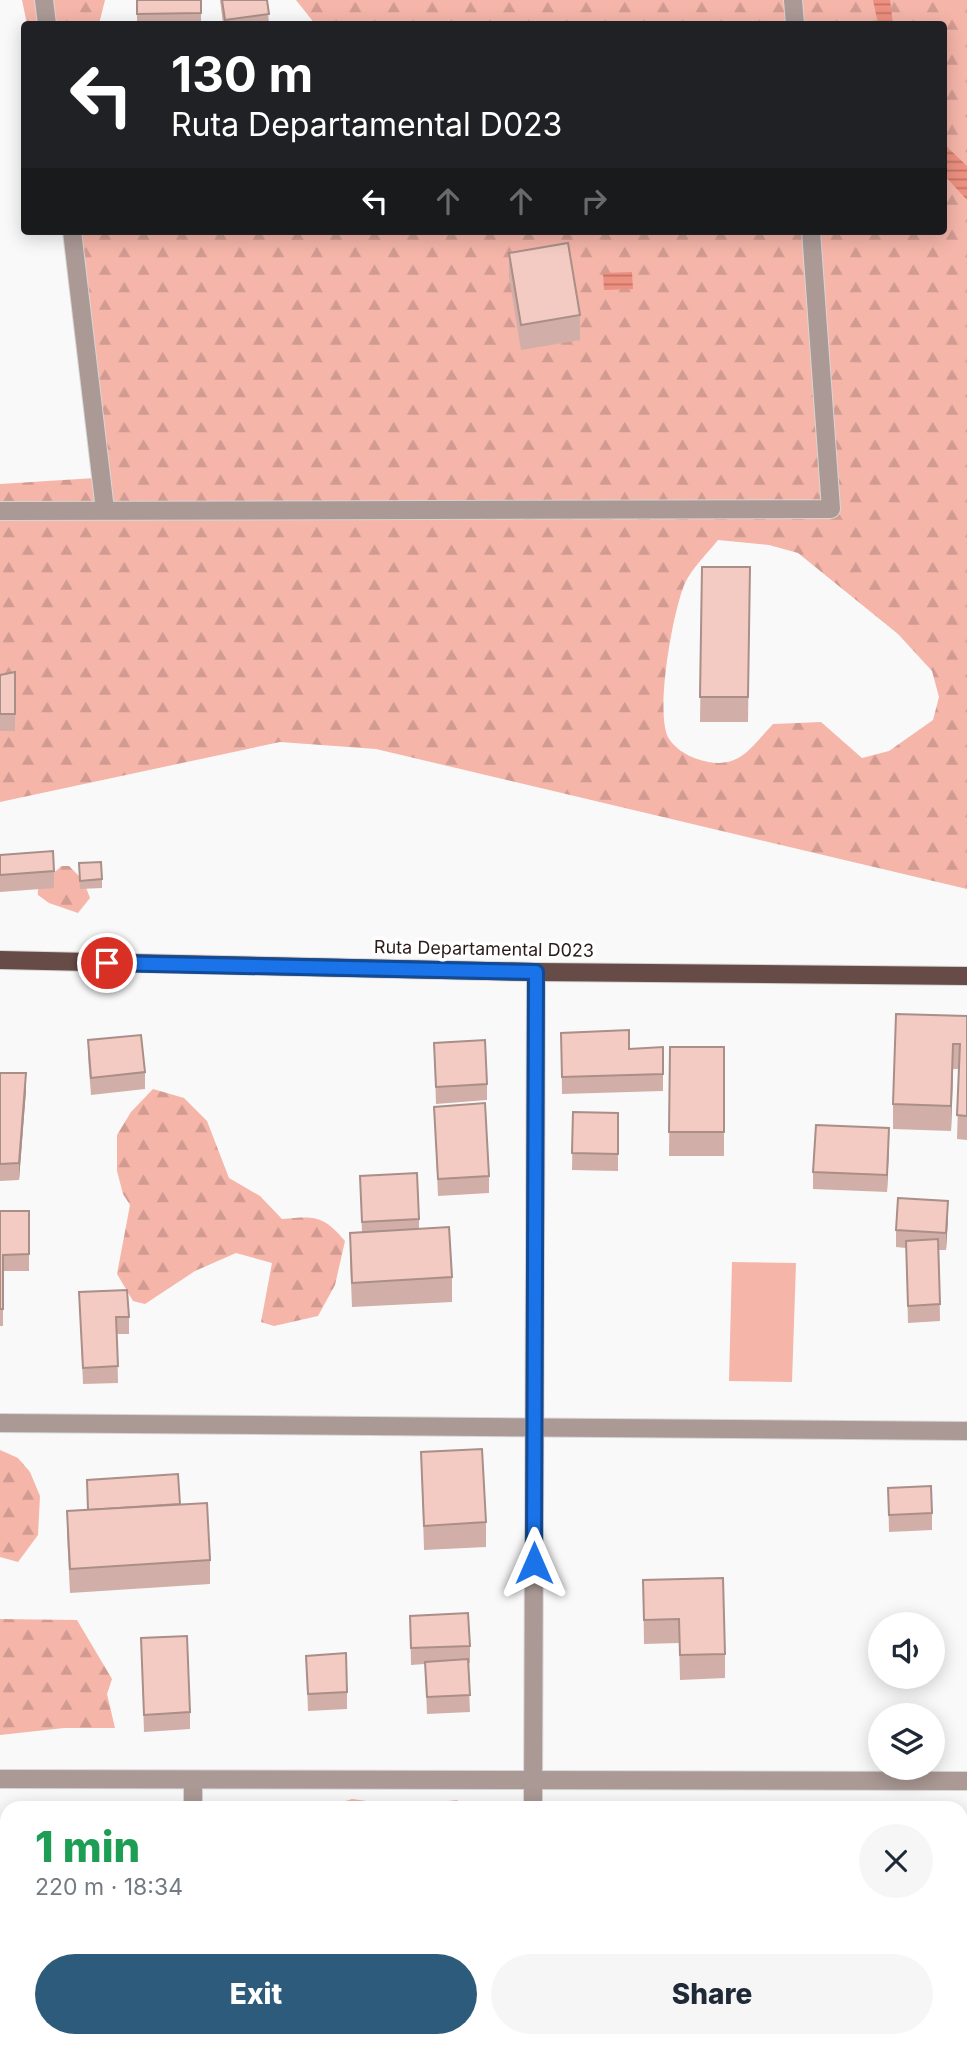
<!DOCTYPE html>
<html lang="en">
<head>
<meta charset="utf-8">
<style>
	:root { --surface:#fff; --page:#f6f6f7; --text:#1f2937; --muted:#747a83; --accent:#2d5b7b }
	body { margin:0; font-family:Inter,sans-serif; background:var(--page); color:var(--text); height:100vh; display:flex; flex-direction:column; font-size:26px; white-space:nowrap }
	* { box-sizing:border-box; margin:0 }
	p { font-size:23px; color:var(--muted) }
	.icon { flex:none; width:38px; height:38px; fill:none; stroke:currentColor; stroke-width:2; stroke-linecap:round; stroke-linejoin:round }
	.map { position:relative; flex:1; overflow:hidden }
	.details { position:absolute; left:0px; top:1801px; width:968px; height:247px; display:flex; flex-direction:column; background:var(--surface); border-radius:21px 21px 0 0; box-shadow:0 4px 18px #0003 }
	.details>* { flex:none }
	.guide { position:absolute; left:21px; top:21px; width:926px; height:214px; border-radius:7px; box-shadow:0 4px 18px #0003; background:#202124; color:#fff; overflow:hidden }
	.fabs { position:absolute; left:868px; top:1612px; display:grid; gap:14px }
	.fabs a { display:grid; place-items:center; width:77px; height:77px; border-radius:50%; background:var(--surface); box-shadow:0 4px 18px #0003; font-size:35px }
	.pin { position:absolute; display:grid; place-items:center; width:60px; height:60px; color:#fff; margin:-30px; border:4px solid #fff; border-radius:50%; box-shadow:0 2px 7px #0007 }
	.me { position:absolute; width:77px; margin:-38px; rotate:0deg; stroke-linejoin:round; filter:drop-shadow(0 0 5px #0008) }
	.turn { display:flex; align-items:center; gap:24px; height:147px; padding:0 35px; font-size:32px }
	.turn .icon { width:91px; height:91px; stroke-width:2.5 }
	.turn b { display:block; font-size:49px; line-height:60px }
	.lanes { display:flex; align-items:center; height:66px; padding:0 35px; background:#0003; justify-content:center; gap:35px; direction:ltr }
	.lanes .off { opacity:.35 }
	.round { display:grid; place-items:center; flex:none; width:74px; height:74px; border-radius:37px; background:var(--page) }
	.headline { display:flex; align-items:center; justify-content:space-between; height:119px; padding:0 35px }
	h1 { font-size:42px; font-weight:800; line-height:52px; color:#1e9e55 }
	.cta { display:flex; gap:14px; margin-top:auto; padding:14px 35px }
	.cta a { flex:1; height:80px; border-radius:42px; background:var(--accent); color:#fff; font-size:28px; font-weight:800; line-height:80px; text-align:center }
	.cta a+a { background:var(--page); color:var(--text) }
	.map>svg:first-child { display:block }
	.forest { fill:url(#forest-firs); fill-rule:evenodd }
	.pitch { fill:#f5b5a9 }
	.water { fill:url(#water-rules) }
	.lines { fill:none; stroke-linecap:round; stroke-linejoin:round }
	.minor-casing { stroke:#d8d6d5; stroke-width:20 }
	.major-casing { stroke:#d8d6d5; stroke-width:20 }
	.minor { stroke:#aa9995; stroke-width:18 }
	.major { stroke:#674b46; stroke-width:18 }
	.wall { fill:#d1afa8 }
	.shaded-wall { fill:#aa8e88 }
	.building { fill:#f3cbc3; stroke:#aa8e88; stroke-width:2 }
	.route-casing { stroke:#114b97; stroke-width:18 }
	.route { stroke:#1a73e8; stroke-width:12 }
	.labels { text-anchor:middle; stroke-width:7; stroke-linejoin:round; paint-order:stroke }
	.street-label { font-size:18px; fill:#2a1c19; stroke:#fff }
</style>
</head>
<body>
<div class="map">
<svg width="967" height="2046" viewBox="0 0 967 2046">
	<defs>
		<pattern id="forest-firs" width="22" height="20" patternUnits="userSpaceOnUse" patternTransform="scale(1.75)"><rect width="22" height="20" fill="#f5b5a9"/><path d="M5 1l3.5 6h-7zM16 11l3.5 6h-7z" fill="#d29b91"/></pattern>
		<pattern id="water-rules" width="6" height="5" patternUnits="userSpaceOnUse" patternTransform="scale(1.75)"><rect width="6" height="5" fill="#ed9080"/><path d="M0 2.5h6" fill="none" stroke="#c07568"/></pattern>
	</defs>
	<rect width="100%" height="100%" fill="#f9f9f9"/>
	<g class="forest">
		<polygon points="22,0 105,0 99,24 27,24"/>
		<path d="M296,0h671v889l-591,-140 -96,-7 -280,60v-318l111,-7 -46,-246h878v-207h-628zM718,540l51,5 29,8 100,81 34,37 7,26 -6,23 -44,31 -27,7 -41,-36 -48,2c-25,27 -36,48 -76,35 -10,-3 -24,-12 -29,-22 -13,-26 5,-127 17,-154 7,-15 23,-30 33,-43z"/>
		<path d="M61,866h8l14,14 7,18 -12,15 -29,-10 -11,-8c-1,-18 14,-18 23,-29z"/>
		<path d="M153,1089l31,9 23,23 22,57 31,18 22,23c33,-3 41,-4 63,22l-10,44 -17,31 -44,10 -13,-4 11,-59 -36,-10 -41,18 -50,33 -12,-3 -16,-27 13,-69 -7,-11 -6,-23v-36l14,-23z"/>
		<polygon points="0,1450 18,1458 30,1472 40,1496 38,1535 18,1562 0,1557"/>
		<polygon points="0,1619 77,1620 112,1679 107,1694 115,1728 64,1728 0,1735"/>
		<polygon points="352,1799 404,1806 457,1800 464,1808 323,1808"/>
		<polygon points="961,1850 967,1890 967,1978 961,1993"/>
		<polygon points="7,1945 7,2040 158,2040 161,2046 0,2046 0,1947"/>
		<polygon points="558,2040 750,2040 756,2046 557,2046"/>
		<polygon points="961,2040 961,2046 918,2046 915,2041"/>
		<polygon points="327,2041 327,2040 498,2041 493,2046 328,2046"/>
	</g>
	<polygon class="pitch" points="732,1262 796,1263 792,1382 729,1381"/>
	<g class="water">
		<polygon points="873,0 890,0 893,24 878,24"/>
		<polygon points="943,143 967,166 967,200 943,174"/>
		<polygon points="632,272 633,289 604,290 603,273"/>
	</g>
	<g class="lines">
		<g class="minor-casing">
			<g id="minor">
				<polyline points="44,0 47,24"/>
				<polyline points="793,0 795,24"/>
				<polyline points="72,231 105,510"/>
				<polyline points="0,511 831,509 811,231"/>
				<polyline points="0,1423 967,1431"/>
				<polyline points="0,1779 967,1781"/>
				<polyline points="193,1780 193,1808"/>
				<polyline points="533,1808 536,972"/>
				<polyline points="195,2040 195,2046"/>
				<polyline points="533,2040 533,2046"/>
			</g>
		</g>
		<g class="major-casing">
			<polyline id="major" points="0,960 536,972 967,976"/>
		</g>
		<use href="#minor" class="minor"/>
		<use href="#major" class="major"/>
	</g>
	<g class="wall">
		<polygon points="137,0 201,0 201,24 136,24 137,22"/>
		<polygon points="220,0 267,0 269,24 223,24"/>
		<polygon points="509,253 580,315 580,340 521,350 509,277"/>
		<polygon points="702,567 750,567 748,722 700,722"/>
		<polygon points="15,672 15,731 0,731 0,675"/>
		<polygon points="0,855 54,871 54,888 0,892"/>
		<polygon points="79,863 102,879 102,888 80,889"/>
		<polygon points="967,1016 967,1140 957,1139 959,1069 953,1069 951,1131 893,1129 893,1104"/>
		<polygon points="561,1033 629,1049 663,1047 663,1091 562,1094"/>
		<polygon points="88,1040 145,1072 145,1089 91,1095 88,1057"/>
		<polygon points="434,1043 487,1084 487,1100 436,1104"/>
		<polygon points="670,1047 724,1047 724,1156 669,1156"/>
		<polygon points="0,1073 26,1090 19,1180 0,1181"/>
		<polygon points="434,1107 489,1176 489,1193 438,1196"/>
		<polygon points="573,1112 618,1113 618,1171 572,1170"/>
		<polygon points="889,1145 887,1192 813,1189 813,1172"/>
		<polygon points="360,1176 419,1219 419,1229 452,1277 452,1302 352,1307 350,1258 350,1233 362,1233"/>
		<polygon points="0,1211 29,1211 29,1271 3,1271 3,1326 0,1326"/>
		<polygon points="948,1218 946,1250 939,1250 940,1321 908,1323 906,1248 896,1247 896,1230"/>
		<polygon points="79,1292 129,1317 129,1334 117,1334 118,1383 83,1384"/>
		<polygon points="421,1452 486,1522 486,1547 424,1550"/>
		<polygon points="87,1480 180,1504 210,1560 210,1584 70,1593 67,1535 67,1511 87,1510"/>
		<polygon points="888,1488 932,1513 932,1530 889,1532"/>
		<polygon points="643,1580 725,1654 725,1678 680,1680 679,1643 644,1644"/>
		<polygon points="410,1616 470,1646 470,1663 468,1663 470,1712 427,1714 425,1664 411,1665"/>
		<polygon points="141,1638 190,1712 190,1729 144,1732"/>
		<polygon points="306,1656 347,1692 347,1709 308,1711"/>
	</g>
	<g class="shaded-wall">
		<polygon points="953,1044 953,1069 951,1131 951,1106"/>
		<polygon points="26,1073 26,1090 19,1180 19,1163"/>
		<polygon points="889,1128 889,1145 887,1192 887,1175"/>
		<polygon points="948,1201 948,1218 946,1250 946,1233"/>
	</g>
	<g class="building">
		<polygon points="137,0 201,0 201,13 137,14"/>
		<polygon points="222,0 267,0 269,14 225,20"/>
		<rect x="136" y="22" width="49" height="2"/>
		<polygon points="568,243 580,315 521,325 509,253"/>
		<polygon points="702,567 750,567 748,697 700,697"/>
		<polygon points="15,672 15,714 0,714 0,675"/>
		<polygon points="53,851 54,871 0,875 0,855"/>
		<polygon points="101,862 102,879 80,881 79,863"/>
		<polygon points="896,1014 967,1016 967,1116 957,1115 960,1044 953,1044 951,1106 893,1104"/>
		<polygon points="629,1030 629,1049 663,1047 663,1074 562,1077 561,1033"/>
		<polygon points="141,1035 145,1072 91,1078 88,1040"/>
		<polygon points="485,1040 487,1084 436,1087 434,1043"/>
		<polygon points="670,1047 724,1047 724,1132 669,1132"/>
		<polygon points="0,1073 26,1073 19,1163 0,1164"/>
		<polygon points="485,1103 489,1176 438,1179 434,1107"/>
		<polygon points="573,1112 618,1113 618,1154 572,1153"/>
		<polygon points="816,1125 889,1128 887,1175 813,1172"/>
		<polygon points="417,1173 419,1219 362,1222 360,1176"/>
		<polygon points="898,1198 948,1201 946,1233 896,1230"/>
		<polygon points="0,1211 29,1211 29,1254 3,1255 3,1309 0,1309"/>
		<polygon points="449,1227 452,1277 352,1283 350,1233"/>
		<polygon points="938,1239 940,1304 908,1306 906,1241"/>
		<polygon points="127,1290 129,1317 116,1317 118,1366 83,1368 79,1292"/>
		<polygon points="482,1449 486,1522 424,1526 421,1452"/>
		<polygon points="178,1474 180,1504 88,1510 87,1480"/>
		<polygon points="931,1486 932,1513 889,1515 888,1488"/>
		<polygon points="207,1503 210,1560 70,1569 67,1511"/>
		<polygon points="723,1578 725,1654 680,1655 679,1619 644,1620 643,1580"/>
		<polygon points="468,1613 470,1646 411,1648 410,1616"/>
		<polygon points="187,1636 190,1712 144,1715 141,1638"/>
		<polygon points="346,1653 347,1692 308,1694 306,1656"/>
		<polygon points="468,1659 470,1695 427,1697 425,1662"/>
	</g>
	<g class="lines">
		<g class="route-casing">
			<polyline id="route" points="107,963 536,972 534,1563"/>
		</g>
		<use href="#route" class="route"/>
	</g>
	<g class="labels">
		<g class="street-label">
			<text transform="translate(484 949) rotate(1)" y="6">Ruta Departamental D023</text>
		</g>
	</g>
</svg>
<div class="fabs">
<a><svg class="icon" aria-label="sound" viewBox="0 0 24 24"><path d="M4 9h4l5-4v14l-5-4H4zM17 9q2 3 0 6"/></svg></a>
<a><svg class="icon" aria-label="layers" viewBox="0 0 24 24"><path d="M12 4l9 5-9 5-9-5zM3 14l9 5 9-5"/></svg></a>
</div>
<div class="pin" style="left:107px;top:963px;background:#d93025"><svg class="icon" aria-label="arrive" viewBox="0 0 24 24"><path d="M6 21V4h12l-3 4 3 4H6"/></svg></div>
<svg class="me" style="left:534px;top:1563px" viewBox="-20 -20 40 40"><path d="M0-17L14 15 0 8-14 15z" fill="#1a73e8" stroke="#fff" stroke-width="4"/></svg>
<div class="guide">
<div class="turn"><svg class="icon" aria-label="left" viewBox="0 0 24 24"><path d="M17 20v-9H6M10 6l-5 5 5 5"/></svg><div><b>130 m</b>Ruta Departamental D023</div></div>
<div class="lanes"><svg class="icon" aria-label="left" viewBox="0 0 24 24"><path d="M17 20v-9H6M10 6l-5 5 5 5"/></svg><svg class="icon off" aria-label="ahead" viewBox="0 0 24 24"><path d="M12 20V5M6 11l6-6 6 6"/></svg><svg class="icon off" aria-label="ahead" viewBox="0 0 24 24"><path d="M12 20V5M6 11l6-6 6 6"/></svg><svg class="icon off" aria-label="right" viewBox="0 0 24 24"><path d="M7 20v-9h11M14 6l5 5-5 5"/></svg></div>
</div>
<section class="details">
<div class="headline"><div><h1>1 min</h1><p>220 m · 18:34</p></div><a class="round"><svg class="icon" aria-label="close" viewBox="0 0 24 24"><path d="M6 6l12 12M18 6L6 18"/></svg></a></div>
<div class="cta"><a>Exit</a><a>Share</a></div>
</section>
</div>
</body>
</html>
